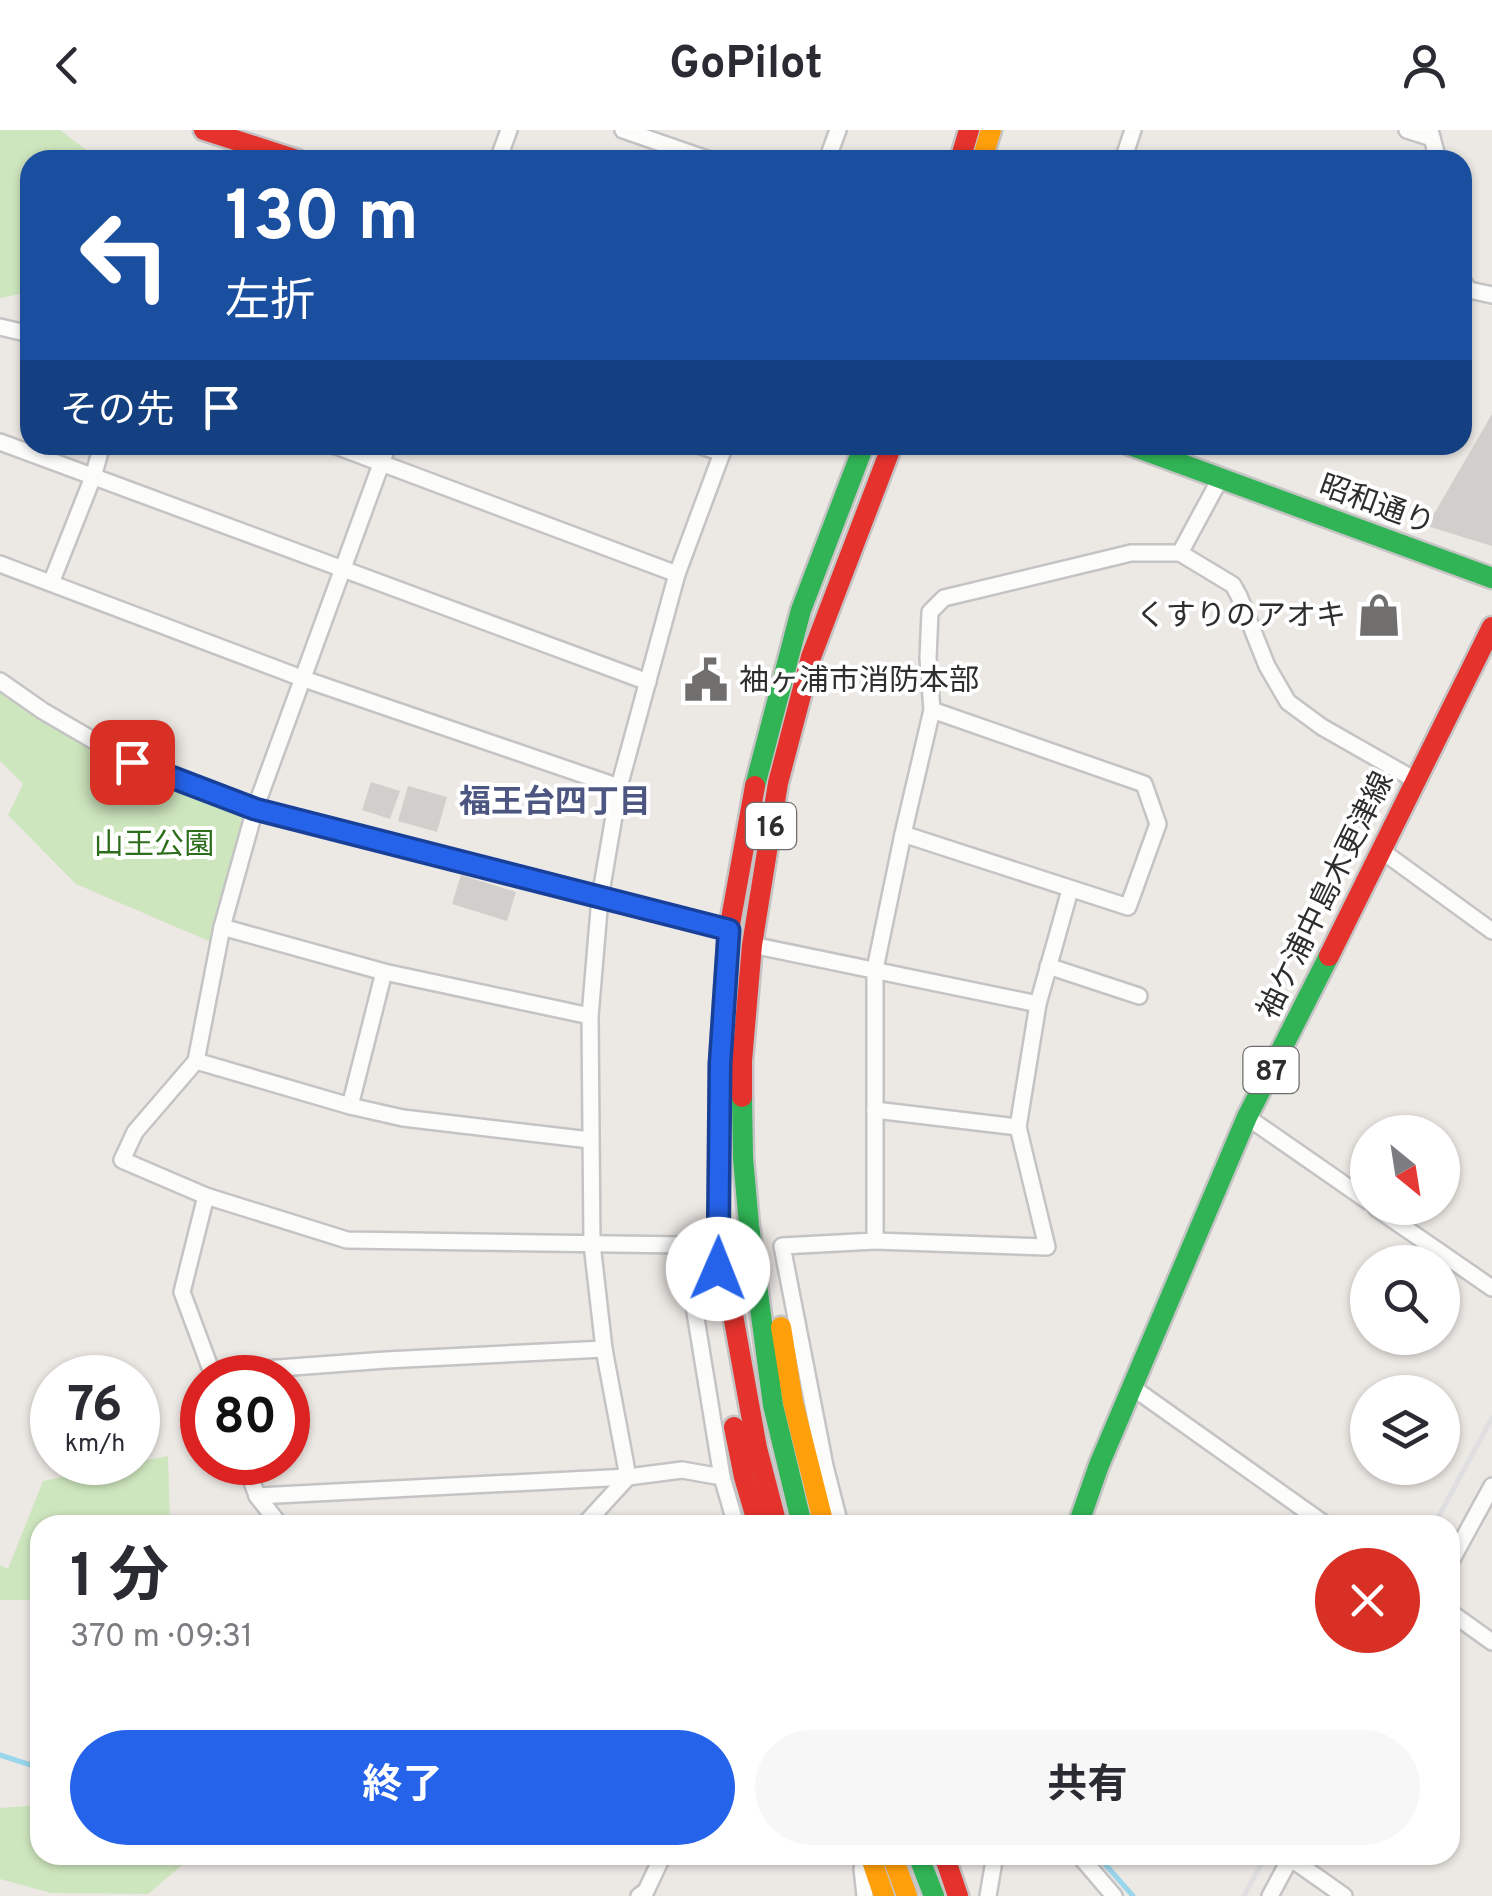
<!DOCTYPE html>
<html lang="ja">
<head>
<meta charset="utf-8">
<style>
	:root { --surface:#fff; --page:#f7f7f7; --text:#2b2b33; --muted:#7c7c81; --accent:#2563eb }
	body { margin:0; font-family:Overpass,"Noto Sans JP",sans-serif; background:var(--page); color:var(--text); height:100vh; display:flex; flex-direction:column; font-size:38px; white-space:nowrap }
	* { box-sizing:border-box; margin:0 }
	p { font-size:32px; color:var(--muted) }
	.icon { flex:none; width:55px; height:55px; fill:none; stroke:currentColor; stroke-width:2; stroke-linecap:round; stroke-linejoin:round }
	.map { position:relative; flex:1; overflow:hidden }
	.details { position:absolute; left:30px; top:1385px; width:1430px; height:350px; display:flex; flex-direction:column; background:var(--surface); border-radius:30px; box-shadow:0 2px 8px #0004 }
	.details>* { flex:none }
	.hud { position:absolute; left:20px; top:20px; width:1452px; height:305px; border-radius:30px; box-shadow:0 2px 8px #0004; background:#1a4fa0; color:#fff; overflow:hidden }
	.needle { width:65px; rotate:150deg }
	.controls { position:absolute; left:1350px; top:985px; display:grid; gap:20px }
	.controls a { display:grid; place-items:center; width:110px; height:110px; border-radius:50%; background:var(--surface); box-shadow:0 2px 8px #0004; font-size:50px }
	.speed { position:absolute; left:30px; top:1225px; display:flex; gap:20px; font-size:50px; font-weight:700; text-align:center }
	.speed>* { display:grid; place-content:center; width:130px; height:130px; border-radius:50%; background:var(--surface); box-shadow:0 2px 8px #0004; line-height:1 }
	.speed small { font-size:25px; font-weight:400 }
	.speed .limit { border:15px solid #d22; background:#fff; color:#111 }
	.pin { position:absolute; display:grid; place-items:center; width:85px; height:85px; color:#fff; margin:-42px; border-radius:20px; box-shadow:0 5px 15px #0006 }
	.me { position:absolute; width:110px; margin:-55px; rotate:1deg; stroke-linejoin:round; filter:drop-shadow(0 0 8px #0008) }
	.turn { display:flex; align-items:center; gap:35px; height:210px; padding:0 40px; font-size:45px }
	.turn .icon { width:130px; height:130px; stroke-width:2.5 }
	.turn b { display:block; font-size:70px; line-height:85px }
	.then { display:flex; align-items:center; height:95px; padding:0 40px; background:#0003; gap:20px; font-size:38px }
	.round { display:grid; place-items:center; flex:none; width:105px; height:105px; border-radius:52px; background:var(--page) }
	.summary { display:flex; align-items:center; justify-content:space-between; height:170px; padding:0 40px }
	h1 { font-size:60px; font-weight:700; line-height:75px }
	.cta { display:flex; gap:20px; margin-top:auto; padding:20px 40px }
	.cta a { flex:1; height:115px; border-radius:60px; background:var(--accent); color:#fff; font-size:40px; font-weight:700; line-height:115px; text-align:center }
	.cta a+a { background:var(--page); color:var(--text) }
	header { display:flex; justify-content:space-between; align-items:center; height:130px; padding:0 40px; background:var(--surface); font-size:45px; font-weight:700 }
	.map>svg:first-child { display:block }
	.green { fill:#cee6be }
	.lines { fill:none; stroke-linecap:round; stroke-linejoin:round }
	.stream { stroke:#99d6ec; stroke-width:5 }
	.building { fill:#d1cecb }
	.street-casing { stroke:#c5c4c5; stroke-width:20 }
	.fast-casing { stroke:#c5c4c5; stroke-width:25 }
	.slow-casing { stroke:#c5c4c5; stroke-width:25 }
	.jam-casing { stroke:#c5c4c5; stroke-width:25 }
	.street { stroke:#fcfcfb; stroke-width:15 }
	.fast { stroke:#30b455; stroke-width:20 }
	.slow { stroke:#ff9f0a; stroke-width:20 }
	.jam { stroke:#e5322d; stroke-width:20 }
	.rail { stroke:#dfdfe1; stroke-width:5 }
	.route-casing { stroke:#184099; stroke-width:25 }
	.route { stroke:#2563eb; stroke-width:18 }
	.labels { text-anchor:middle; stroke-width:8; stroke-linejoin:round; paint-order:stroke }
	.shield { fill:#fff; stroke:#6d6d6d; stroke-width:2.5 }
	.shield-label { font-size:28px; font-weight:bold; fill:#2e2e2e }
	.street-label { font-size:30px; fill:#2e2e2e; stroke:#fff }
	.poi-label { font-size:30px; fill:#2e2e2e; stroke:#fff; text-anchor:end }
	.park-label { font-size:30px; fill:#2c6e1b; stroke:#fff }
	.neighbourhood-label { font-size:32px; font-weight:bold; fill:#4d5680; stroke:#fff }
</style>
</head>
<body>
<header><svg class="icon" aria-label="back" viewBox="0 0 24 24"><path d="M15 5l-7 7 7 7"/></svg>GoPilot<svg class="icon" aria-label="person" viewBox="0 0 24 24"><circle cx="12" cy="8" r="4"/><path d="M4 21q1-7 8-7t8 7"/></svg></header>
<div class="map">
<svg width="1492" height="1766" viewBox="0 0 1492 1766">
	<rect width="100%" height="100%" fill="#ece8e4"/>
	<g class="green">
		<polygon points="0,0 60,0 99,30 30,30 30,162 0,168"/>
		<polygon points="0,551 132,633 255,679 218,815 76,754 8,685 23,654 0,631"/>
		<polygon points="168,1326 170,1395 40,1395 40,1470 0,1470 0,1435 8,1439 43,1351"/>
		<polygon points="40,1675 40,1725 194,1725 148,1764 51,1763 0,1749 0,1678"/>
	</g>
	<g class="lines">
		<g class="stream">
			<polyline points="674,1395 685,1392 693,1395"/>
			<polyline points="0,1625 40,1638"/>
			<polyline points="1097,1725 1133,1766"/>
		</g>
	</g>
	<g class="building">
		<polygon points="1492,284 1492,416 1427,396"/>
		<polygon points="371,652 400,661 390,689 362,680"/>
		<polygon points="408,656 447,667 437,702 398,691"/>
		<polygon points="461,745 516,762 507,791 452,774"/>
	</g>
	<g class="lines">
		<g class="street-casing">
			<g id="street">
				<polyline points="623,0 710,30"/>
				<polyline points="1407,0 1432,8"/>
				<polyline points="1430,0 1438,30"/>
				<polyline points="498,30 509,0"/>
				<polyline points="827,30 838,0"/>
				<polyline points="1123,30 1133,0"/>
				<polyline points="1462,150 1469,160 1492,165"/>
				<polyline points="0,197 30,204"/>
				<polyline points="0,312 648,552"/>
				<polyline points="333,315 677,444"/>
				<polyline points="388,315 255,679 222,797 196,931 135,1002 122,1030 206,1066 347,1110 684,1115 722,1347"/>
				<polyline points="698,315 722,323"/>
				<polyline points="1180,423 1233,455 1239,466 1267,536 1288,572 1322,597 1415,650"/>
				<polyline points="0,434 304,549 619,657"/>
				<polyline points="51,453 93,347 102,315"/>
				<polyline points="0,551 43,581 132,633 255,679 729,800"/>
				<polyline points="903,704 1128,777 1158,694 1144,654 932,580"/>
				<polyline points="1382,721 1492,801"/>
				<polyline points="222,797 384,842 590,886"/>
				<polyline points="752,815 1038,874"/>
				<polyline points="1048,836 1139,866"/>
				<polyline points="196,931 350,976 403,988 590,1010"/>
				<polyline points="350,976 384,842"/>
				<polyline points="875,980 1018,997"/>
				<polyline points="1247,987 1368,1071"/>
				<polyline points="206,1066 182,1162 214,1248"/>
				<polyline points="1376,1078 1492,1158"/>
				<polyline points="875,1111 1047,1117 1018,997 1038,874 1070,760"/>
				<polyline points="212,1243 386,1230 604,1219"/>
				<polyline points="1132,1257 1326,1395"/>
				<polyline points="245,1332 257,1366 280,1395"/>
				<polyline points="257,1366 628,1347 682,1340 722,1347 736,1395"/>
				<polyline points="584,1395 628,1347 604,1219 592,1114 590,886 600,768 619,657 677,444 725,315"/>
				<polyline points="840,1395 825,1336 782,1116 875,1111 875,839 903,704 932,580 928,528 930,482 944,468 1131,423 1180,423 1220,349"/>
				<polyline points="1450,1433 1492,1356"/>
				<polyline points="1450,1482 1492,1512"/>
				<polyline points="1079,1725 1114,1766"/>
				<polyline points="1290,1728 1344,1766"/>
				<polyline points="862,1738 865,1766"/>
				<polyline points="639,1766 646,1761 663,1725"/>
				<polyline points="988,1766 995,1725"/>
				<polyline points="1270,1766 1292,1725"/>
			</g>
		</g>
		<g class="fast-casing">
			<g id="fast">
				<polyline points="1130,315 1492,448"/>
				<polyline points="755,656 801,480 864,315"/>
				<polyline points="742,967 743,1028 749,1095 773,1275 802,1395"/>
				<polyline points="1078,1395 1099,1335 1247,987 1329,826"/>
				<polyline points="918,1725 934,1766"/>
			</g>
		</g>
		<g class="slow-casing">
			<g id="slow">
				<polyline points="982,30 991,0"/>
				<polyline points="781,1197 793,1272 824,1395"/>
				<polyline points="870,1725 884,1766"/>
				<polyline points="892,1725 907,1766"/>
			</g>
		</g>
		<g class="jam-casing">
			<g id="jam">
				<polyline points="204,0 297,30"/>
				<polyline points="960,30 969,0"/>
				<polyline points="755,656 729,800 720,934 719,1107 757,1318 777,1395"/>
				<polyline points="1329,826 1492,497"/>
				<polyline points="742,967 742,931 752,815 778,653 811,527 892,315"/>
				<polyline points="734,1297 744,1347 758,1395"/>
				<polyline points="944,1725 958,1766"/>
			</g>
		</g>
		<use href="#street" class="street"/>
		<use href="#fast" class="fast"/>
		<use href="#slow" class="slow"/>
		<use href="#jam" class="jam"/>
		<g class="rail">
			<polyline points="1434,1395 1492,1288"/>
			<polyline points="1244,1766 1266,1725"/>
		</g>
	</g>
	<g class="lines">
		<g class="route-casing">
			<polyline id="route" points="132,632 255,679 729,800 720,934 718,1139"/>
		</g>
		<use href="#route" class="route"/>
	</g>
	<defs>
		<g id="shop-bare" transform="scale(3.45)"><path d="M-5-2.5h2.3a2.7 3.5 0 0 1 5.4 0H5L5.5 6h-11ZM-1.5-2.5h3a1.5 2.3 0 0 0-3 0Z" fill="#706f6e" stroke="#fff" stroke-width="2.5" paint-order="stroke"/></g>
		<g id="civic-bare" transform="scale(3.45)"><path d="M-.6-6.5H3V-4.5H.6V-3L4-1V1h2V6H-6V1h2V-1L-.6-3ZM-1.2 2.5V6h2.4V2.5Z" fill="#706f6e" stroke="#fff" stroke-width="2.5" paint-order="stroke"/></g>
	</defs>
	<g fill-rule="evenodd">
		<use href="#shop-bare" x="1379" y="485"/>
		<use href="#civic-bare" x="706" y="550"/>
	</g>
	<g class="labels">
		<g class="shield">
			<rect x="746" y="673" width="50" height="46" rx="8"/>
			<rect x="1243.5" y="917" width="55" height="46" rx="8"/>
		</g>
		<g class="shield-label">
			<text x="771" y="706">16</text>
			<text x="1271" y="950">87</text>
		</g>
		<g class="street-label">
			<text transform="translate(1377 374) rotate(20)" y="10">昭和通り</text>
			<text transform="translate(1325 765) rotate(-64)" y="10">袖ケ浦中島木更津線</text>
		</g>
		<g class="poi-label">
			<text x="1346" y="495">くすりのアオキ</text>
			<text x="739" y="560" text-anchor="start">袖ヶ浦市消防本部</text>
		</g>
		<g class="park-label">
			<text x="154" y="724">山王公園</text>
		</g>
		<g class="neighbourhood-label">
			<text x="555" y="682">福王台四丁目</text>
		</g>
	</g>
</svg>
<div class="controls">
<a><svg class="needle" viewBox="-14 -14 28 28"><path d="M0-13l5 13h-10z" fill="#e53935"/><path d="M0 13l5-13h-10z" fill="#7c7c81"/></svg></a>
<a><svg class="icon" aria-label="search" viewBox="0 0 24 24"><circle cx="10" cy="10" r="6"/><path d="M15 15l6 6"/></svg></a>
<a><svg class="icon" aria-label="layers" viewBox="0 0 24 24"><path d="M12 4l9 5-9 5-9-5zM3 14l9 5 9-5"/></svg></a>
</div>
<div class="speed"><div>76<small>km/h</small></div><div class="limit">80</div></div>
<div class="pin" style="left:132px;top:632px;background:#d93025"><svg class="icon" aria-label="arrive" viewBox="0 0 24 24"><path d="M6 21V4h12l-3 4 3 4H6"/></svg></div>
<svg class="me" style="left:718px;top:1139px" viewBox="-20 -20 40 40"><circle r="19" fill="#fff"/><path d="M0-13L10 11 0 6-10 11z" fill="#2563eb"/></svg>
<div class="hud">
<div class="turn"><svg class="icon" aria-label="left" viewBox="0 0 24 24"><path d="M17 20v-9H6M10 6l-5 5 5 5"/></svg><div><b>130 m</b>左折</div></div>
<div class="then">その先<svg class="icon" aria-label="arrive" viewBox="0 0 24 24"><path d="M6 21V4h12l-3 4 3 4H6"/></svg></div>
</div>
<section class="details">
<div class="summary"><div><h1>1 分</h1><p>370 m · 09:31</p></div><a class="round" style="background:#d93025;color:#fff"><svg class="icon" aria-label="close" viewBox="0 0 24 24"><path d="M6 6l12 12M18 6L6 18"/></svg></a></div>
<div class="cta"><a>終了</a><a>共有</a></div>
</section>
</div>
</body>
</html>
